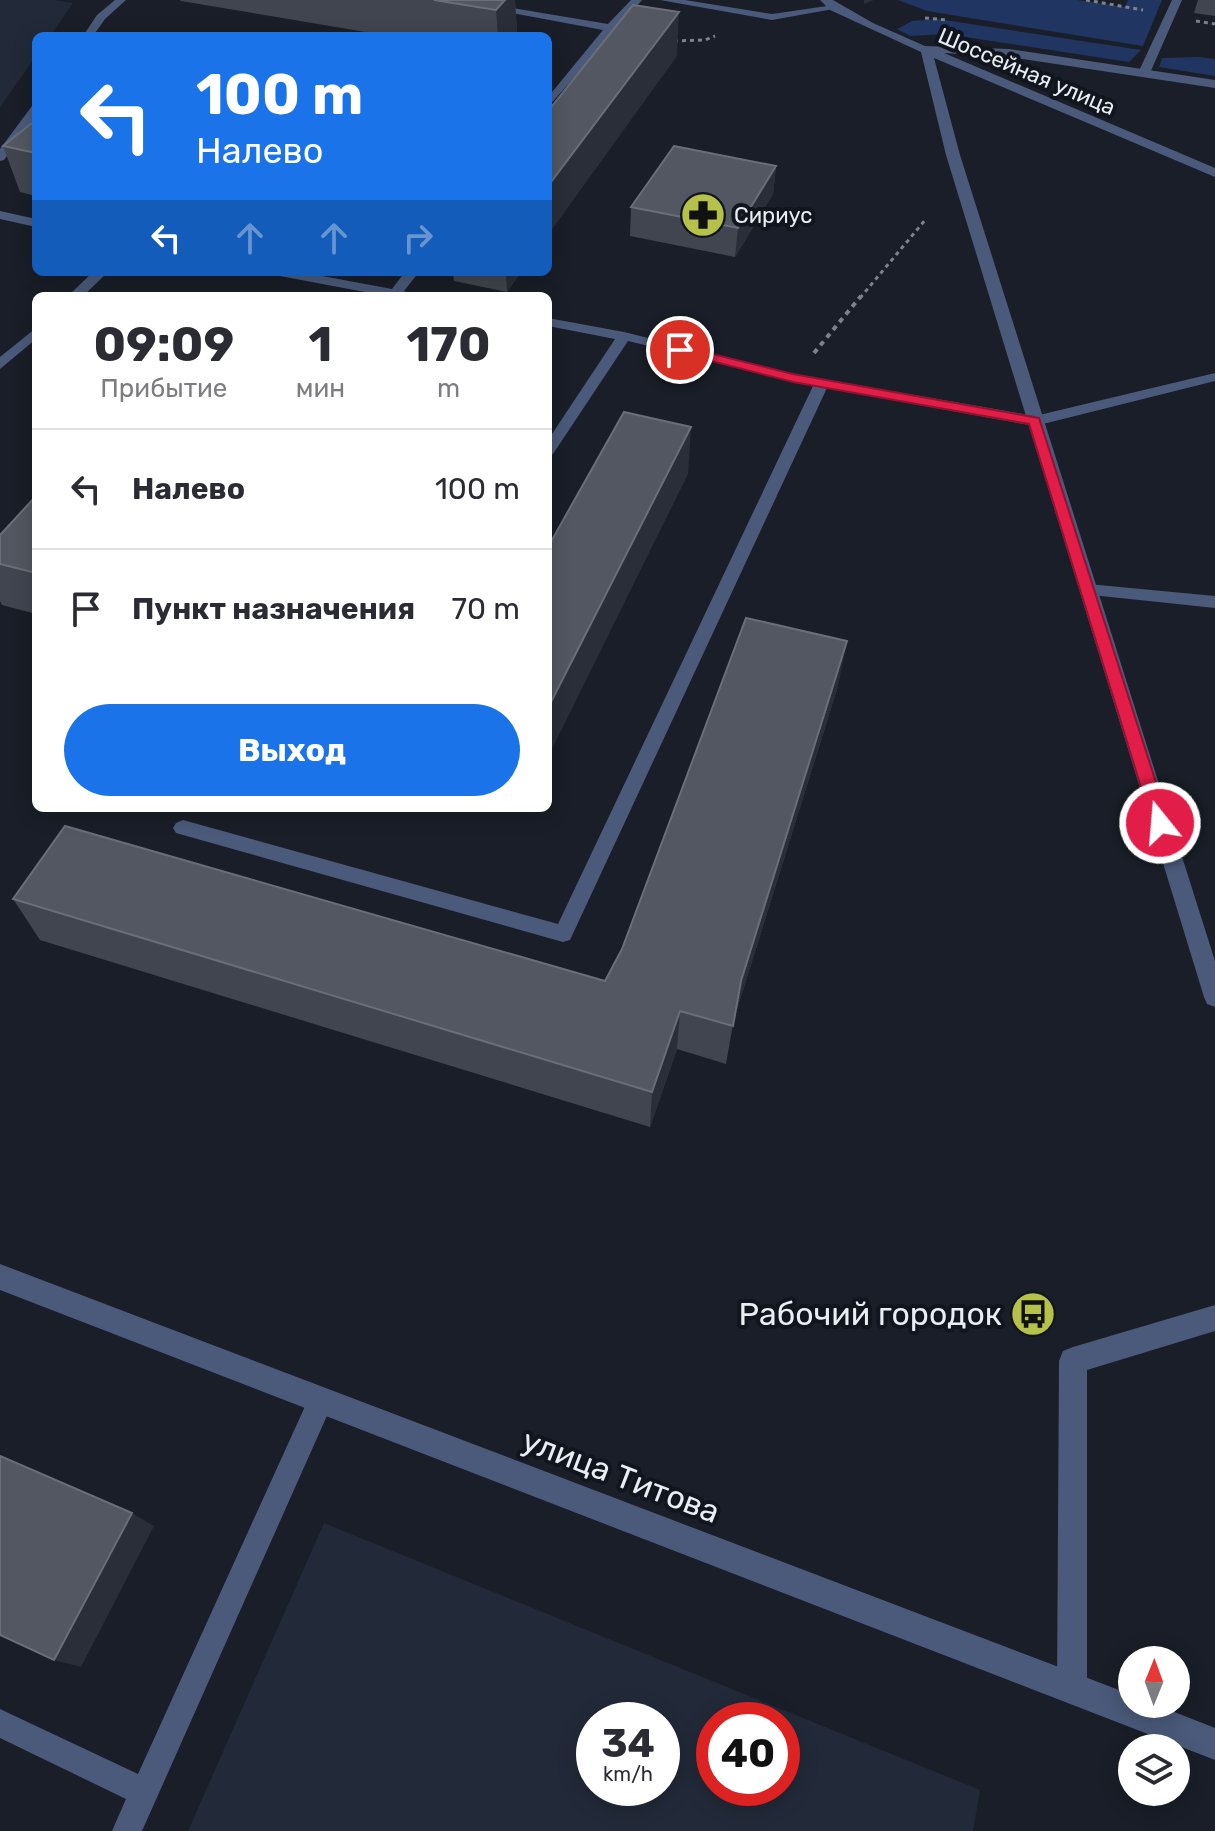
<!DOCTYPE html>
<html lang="ru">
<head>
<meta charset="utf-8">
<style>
	:root { --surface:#fff; --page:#f2f2f3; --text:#2b2b33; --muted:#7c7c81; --line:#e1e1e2; --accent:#1a73e8 }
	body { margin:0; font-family:Rubik,sans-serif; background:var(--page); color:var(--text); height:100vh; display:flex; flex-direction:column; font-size:30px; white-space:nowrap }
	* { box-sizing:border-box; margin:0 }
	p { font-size:26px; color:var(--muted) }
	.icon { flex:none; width:44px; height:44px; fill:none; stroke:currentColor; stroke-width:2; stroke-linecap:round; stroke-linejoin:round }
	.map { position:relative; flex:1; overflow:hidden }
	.panel { position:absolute; left:32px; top:292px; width:520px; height:520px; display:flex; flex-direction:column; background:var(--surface); border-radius:12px; box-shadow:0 4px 20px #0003 }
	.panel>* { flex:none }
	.top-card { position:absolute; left:32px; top:32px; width:520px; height:244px; border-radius:12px; box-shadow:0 4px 20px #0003; background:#1a73e8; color:#fff; overflow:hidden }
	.needle { width:52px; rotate:1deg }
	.buttons { position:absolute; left:1118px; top:1646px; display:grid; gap:16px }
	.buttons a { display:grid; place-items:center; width:72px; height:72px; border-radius:50%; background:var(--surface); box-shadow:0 4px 20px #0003; font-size:40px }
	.speed { position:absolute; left:576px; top:1702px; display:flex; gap:16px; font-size:40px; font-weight:700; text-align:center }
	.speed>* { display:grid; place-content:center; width:104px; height:104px; border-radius:50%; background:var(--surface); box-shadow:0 4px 20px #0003; line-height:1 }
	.speed small { font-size:20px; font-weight:400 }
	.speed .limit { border:12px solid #d22; background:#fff; color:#111 }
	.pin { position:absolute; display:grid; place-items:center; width:68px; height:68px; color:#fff; margin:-34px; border:4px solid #fff; border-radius:50%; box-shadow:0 2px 8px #0007 }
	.me { position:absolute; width:88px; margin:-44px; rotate:343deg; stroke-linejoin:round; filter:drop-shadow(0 0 6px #0008) }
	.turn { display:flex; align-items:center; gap:28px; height:168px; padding:0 32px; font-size:36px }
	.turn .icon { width:104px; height:104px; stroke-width:2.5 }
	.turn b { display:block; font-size:56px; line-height:68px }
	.lanes { display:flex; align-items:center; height:76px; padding:0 32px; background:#0003; justify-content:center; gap:40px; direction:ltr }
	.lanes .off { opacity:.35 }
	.eta { display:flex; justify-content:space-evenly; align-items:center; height:136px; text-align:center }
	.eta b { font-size:48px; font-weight:700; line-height:56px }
	.cta { display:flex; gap:16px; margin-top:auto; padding:16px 32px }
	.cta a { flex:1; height:92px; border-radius:48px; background:var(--accent); color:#fff; font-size:32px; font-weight:700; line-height:92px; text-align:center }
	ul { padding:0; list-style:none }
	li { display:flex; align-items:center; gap:24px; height:120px; padding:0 32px; border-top:2px solid var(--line) }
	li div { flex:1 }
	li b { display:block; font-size:30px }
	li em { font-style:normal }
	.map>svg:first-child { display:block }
	.built { fill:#222938; fill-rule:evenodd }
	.green { fill:#213562 }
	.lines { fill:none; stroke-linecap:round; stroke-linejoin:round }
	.path-far1 { stroke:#7d818a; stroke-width:3; stroke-dasharray:4 4; stroke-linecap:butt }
	.path { stroke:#7d818a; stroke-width:4; stroke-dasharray:5 5; stroke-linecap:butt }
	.service { fill:#4b5a7a; fill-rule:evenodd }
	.minor { fill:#4b5a7a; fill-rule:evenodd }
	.tertiary { fill:#4b5a7a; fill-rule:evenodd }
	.wall { fill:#40454f }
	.shaded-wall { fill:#292e38 }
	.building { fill:#525761; stroke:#6a6e78; stroke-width:2 }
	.route { fill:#e11d48; stroke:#92132f; stroke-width:2 }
	.labels { text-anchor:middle; stroke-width:8; stroke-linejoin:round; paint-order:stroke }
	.far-street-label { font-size:22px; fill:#e9edf4; stroke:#10151e }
	.far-poi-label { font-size:22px; fill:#e9edf4; stroke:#10151e; text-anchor:start }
	.near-poi-label { font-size:32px; fill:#e9edf4; stroke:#10151e; text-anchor:end }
	.near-street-label { font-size:32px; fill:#e9edf4; stroke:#10151e }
</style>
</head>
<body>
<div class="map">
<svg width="1215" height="1831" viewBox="0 0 1215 1831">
	<rect width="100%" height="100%" fill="#191e28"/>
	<g class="built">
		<polygon points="0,0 54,0 73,3 50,36 36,36 36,56 0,107"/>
		<path d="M324,1523l656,267 -7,41h-785zM594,1720h68v68h-68zM714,1720h68v68h-68z"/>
	</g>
	<g class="green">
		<polygon points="898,0 1077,0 1125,7 1128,0 1162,0 1143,46 927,11"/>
		<polygon points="938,19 1141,50 1129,62 945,34 910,36 897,29 912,21"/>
		<polygon points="1199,57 1215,59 1215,76 1159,67 1162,58"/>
	</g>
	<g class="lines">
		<g class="path-far1">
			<polyline points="1086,0 1143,10"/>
			<polyline points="925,18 947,20"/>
			<polyline points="1196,21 1215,24"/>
			<polyline points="674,41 705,40 715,36"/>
			<polyline points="860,298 926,219"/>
		</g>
		<polyline class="path" points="814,353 861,296"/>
		<g class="service">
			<polygon points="115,0 126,0 105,19 93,36 83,36 97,15"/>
			<polygon points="442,0 465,0 608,24 631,0 642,0 548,107 548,97 603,30"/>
			<polygon points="660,0 685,0 772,14 834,5 839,8 772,20"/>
			<polygon points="1172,0 1182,0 1150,73 1140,75 1138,73"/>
			<polygon points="36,105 36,116 4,160 0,161 0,149 32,106"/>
			<polygon points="0,211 36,219 36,227 0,219"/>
			<polygon points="93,272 108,272 83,296 68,296"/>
			<polygon points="273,272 301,272 392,289 405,272 419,272 404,291 415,296 386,296 280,276"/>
			<polygon points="548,318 624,332 793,374 1035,416 1215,373 1215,381 1035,426 827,388 570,940 563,942 176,833 173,828 176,823 183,820 558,924 813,386 628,341 553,454 548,456 548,440 615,339 548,326"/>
			<polygon points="36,328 36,339 0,369 0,357"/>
			<polygon points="1088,584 1215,596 1215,608 1082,594 1080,590 1082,586"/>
			<polygon points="321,1387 330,1391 334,1400 142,1831 112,1831 126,1799 0,1738 0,1709 138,1774 312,1391"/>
		</g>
		<polygon class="minor" points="0,1264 1072,1672 1132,1695 1132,1704 1154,1704 1215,1728 1215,1760 0,1290"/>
		<g class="tertiary">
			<polygon points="820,0 833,0 873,23 925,46 1009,49 1215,80 1215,88 1009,57 944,53 1215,168 1215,177 934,58 960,155 1215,961 1215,1007 1207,1004 1204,997 946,155 921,52 830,10"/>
			<polygon points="1215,1305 1215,1331 1087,1370 1087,1687 1083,1698 1072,1702 1061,1698 1057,1687 1059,1361 1063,1351 1073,1347"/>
		</g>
	</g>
	<g class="wall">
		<polygon points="180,0 515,0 517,34 515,36 389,36 181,1"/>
		<polygon points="1198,0 1215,0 1215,16 1194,13"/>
		<polygon points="36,123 36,196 20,192 3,146"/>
		<polygon points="776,166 773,194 735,257 630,236 631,207"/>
		<polygon points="453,272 521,272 507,292 454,281"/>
		<polygon points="36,496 36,614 2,605 0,601 0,535"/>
		<polygon points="838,686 734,1019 726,1064 677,1049 650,1127 40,940 13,899 605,981"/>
	</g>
	<g class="shaded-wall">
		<polygon points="505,0 515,0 517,34 515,36 498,36 496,10"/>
		<polygon points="864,0 874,0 864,4"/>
		<polygon points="679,12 677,56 548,235 548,186"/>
		<polygon points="776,166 773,194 735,257 738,228"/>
		<polygon points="506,272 521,272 507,292"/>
		<polygon points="691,427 688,474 548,757 548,708"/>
		<polygon points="847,641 838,686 734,1019 726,1064 741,981"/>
		<polygon points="680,1011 677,1049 650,1127 652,1092"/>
		<polygon points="132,1513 154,1526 81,1667 54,1660"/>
	</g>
	<g class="building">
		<polygon points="434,0 505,0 496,10"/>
		<polygon points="633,5 679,12 548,186 548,111"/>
		<polygon points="33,122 36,123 36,153 3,146"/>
		<polygon points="674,146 776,166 738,228 631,207"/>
		<polygon points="624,412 691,427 548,708 548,547"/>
		<polygon points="36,496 36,573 0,564 0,535"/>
		<polygon points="746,618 847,641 741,981 733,1026 680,1011 652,1092 13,899 65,826 605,981 622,949"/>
		<polygon points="0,1456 132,1513 54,1660 0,1635"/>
	</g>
	<polygon class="route" points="680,346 793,374 1039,418 1169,823 1167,827 1154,827 1152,823 1029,424 793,382 676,352 676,347"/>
	<defs>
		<g id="pharmacy-disc" transform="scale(2.3)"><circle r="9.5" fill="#b6c149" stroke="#10151e"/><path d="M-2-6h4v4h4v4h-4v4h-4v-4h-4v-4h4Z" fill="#111"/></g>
		<g id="bus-disc" transform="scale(2.3)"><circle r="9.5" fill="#b6c149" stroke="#10151e"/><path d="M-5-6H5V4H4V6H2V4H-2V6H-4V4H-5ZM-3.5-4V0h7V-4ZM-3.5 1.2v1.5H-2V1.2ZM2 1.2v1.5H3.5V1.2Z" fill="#111"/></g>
	</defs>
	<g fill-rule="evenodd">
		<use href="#pharmacy-disc" x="703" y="215"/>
		<use href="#bus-disc" x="1033" y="1314"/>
	</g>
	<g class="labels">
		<g class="far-street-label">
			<text transform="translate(1027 71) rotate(23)" y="8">Шоссейная улица</text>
		</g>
		<g class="far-poi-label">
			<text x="734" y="223">Сириус</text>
		</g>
		<g class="near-poi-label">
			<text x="1002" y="1325">Рабочий городок</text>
		</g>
		<g class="near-street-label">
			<text transform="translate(621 1476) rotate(21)" y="11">улица Титова</text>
		</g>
	</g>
</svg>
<div class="buttons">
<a><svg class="needle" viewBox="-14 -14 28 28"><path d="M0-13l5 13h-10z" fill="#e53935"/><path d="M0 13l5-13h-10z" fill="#7c7c81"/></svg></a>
<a><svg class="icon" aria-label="layers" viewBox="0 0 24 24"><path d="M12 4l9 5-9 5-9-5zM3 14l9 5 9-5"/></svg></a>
</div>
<div class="speed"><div>34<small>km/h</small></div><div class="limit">40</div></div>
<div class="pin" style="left:680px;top:350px;background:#d93025"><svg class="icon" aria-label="arrive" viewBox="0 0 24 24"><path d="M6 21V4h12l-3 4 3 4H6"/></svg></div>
<svg class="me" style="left:1160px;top:823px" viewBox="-20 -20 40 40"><circle r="17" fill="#e11d48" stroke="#fff" stroke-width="3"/><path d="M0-11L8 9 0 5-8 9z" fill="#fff"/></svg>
<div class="top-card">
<div class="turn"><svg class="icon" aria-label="left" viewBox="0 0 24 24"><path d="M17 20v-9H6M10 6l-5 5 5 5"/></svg><div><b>100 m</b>Налево</div></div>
<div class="lanes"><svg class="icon" aria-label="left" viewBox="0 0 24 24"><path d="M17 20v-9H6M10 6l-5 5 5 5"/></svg><svg class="icon off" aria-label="ahead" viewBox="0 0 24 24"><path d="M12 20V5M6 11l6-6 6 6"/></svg><svg class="icon off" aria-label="ahead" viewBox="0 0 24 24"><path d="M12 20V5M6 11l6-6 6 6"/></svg><svg class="icon off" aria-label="right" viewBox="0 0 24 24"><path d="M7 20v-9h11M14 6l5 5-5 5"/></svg></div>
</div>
<section class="panel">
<div class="eta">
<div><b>09:09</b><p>Прибытие</p></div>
<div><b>1</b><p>мин</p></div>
<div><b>170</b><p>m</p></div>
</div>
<ul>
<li><svg class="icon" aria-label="left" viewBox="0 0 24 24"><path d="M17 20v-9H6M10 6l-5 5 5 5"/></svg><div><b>Налево</b></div><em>100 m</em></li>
<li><svg class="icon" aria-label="arrive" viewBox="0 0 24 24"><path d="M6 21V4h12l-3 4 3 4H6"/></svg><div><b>Пункт назначения</b></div><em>70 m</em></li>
</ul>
<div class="cta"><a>Выход</a></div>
</section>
</div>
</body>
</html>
